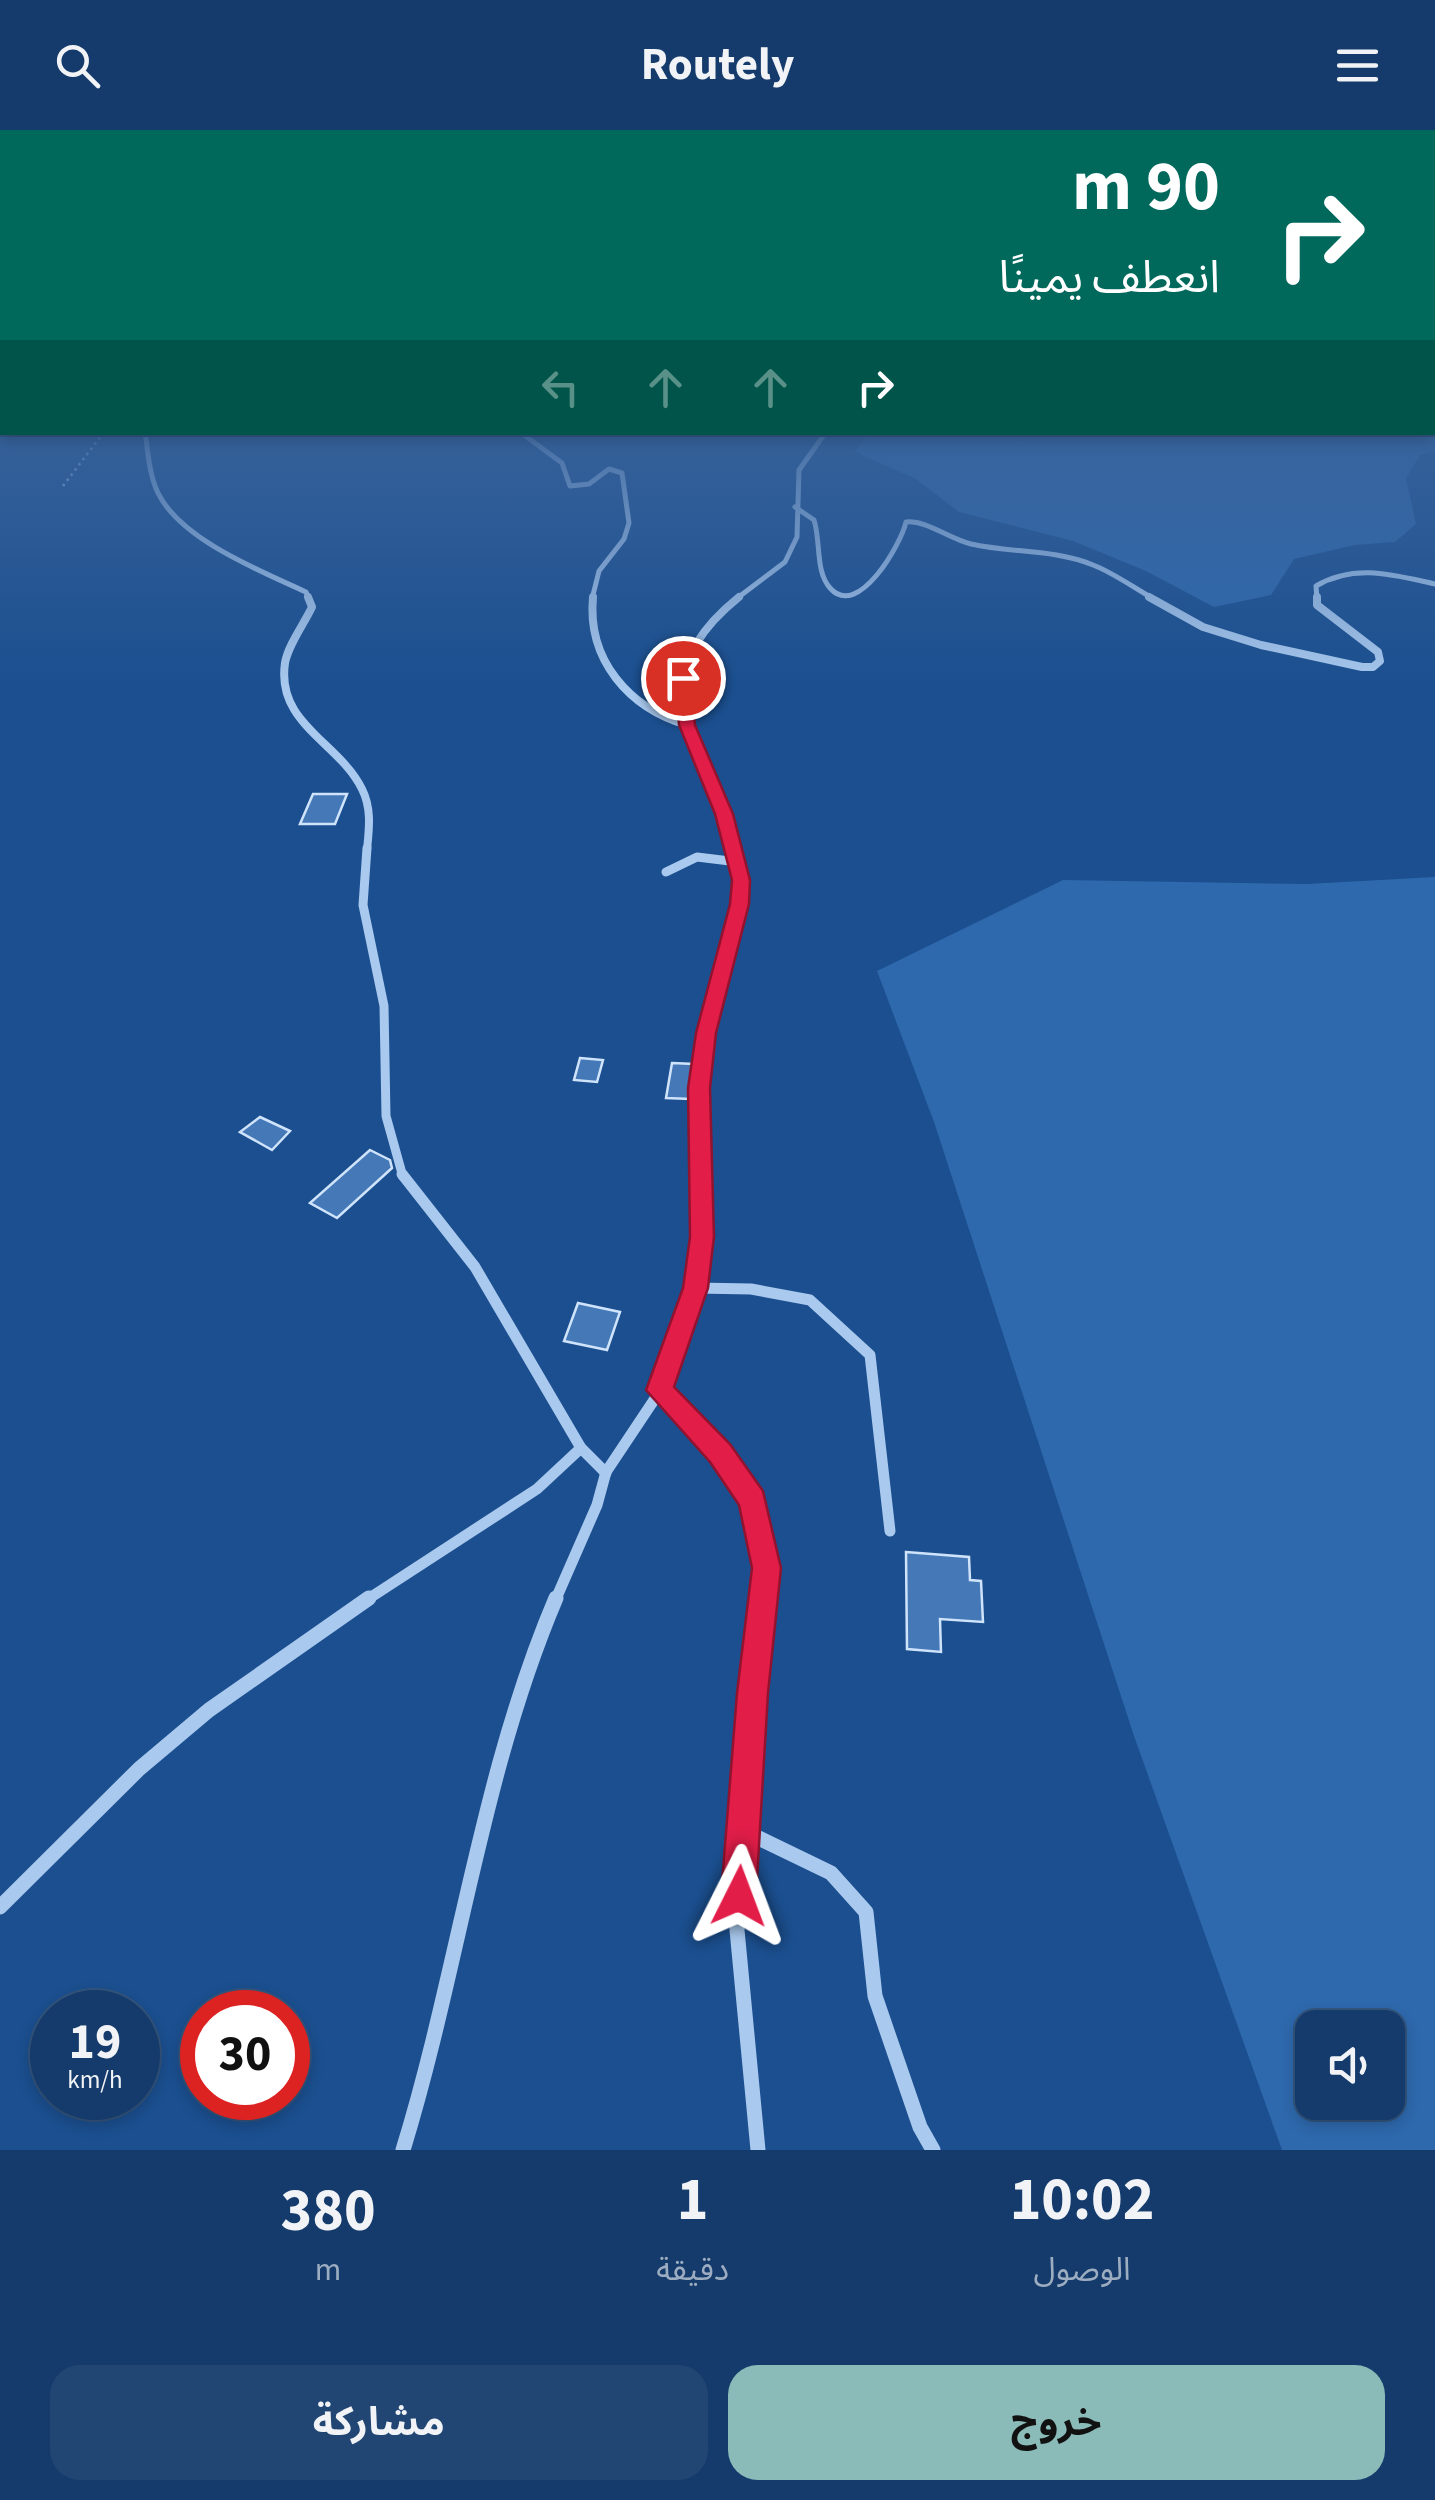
<!DOCTYPE html>
<html lang="ar">
<head>
<meta charset="utf-8">
<style>
	:root { --surface:#143b6b; --page:#214673; --text:#f1f3f6; --muted:#9dadc1; --line:#33557e; --accent:#8bbbb9 }
	body { margin:0; font-family:"Source Sans 3","Noto Sans Arabic",sans-serif; background:var(--page); color:var(--text); direction:rtl; height:100vh; display:flex; flex-direction:column; font-size:38px; white-space:nowrap }
	* { box-sizing:border-box; margin:0 }
	p { font-size:32px; color:var(--muted) }
	.icon { flex:none; width:55px; height:55px; fill:none; stroke:currentColor; stroke-width:2; stroke-linecap:round; stroke-linejoin:round }
	.map { position:relative; height:2020px; overflow:hidden; direction:ltr }
	.panel { display:flex; flex-direction:column; background:var(--surface); flex:1 }
	.panel>* { flex:none }
	.hud { position:absolute; left:0px; top:0px; width:1435px; height:305px; box-shadow:0 5px 15px #0003,0 0 0 2px var(--line); direction:rtl; background:#00695c; color:#fff; overflow:hidden }
	.controls { position:absolute; left:1295px; top:1880px; display:grid; gap:20px }
	.controls a { display:grid; place-items:center; width:110px; height:110px; border-radius:20px; background:var(--surface); box-shadow:0 5px 15px #0003,0 0 0 2px var(--line); font-size:50px }
	.speed { position:absolute; left:30px; top:1860px; display:flex; gap:20px; font-size:50px; font-weight:700; text-align:center }
	.speed>* { display:grid; place-content:center; width:130px; height:130px; border-radius:50%; background:var(--surface); box-shadow:0 5px 15px #0003,0 0 0 2px var(--line); line-height:1 }
	.speed small { font-size:25px; font-weight:400 }
	.speed .limit { border:15px solid #d22; background:#fff; color:#111 }
	.pin { position:absolute; display:grid; place-items:center; width:85px; height:85px; color:#fff; margin:-42px; border:5px solid #fff; border-radius:50%; box-shadow:0 2px 10px #0007 }
	.me { position:absolute; width:110px; margin:-55px; rotate:3deg; stroke-linejoin:round; filter:drop-shadow(0 0 8px #0008) }
	.turn { display:flex; align-items:center; gap:35px; height:210px; padding:0 50px; font-size:45px }
	.turn .icon { width:130px; height:130px; stroke-width:2.5 }
	.turn b { display:block; font-size:70px; line-height:85px }
	.lanes { display:flex; align-items:center; height:95px; padding:0 50px; background:#0003; justify-content:center; gap:50px; direction:ltr }
	.lanes .off { opacity:.35 }
	.eta { display:flex; justify-content:space-evenly; align-items:center; height:170px; text-align:center }
	.eta b { font-size:60px; font-weight:700; line-height:70px }
	.primary-button { display:flex; gap:20px; margin-top:auto; padding:20px 50px }
	.primary-button a { flex:1; height:115px; border-radius:30px; background:var(--accent); color:#111; font-size:40px; font-weight:700; line-height:115px; text-align:center }
	.primary-button a+a { background:var(--page); color:var(--text) }
	header { display:flex; justify-content:space-between; align-items:center; height:130px; padding:0 50px; background:var(--surface); font-size:45px; font-weight:700 }
	.map>svg:first-child { display:block }
	.green { fill:#2e69ad; fill-rule:evenodd }
	.building { fill:#4478b7; stroke:#cfe3fa; stroke-width:2.5 }
	.lines { fill:none; stroke-linecap:round; stroke-linejoin:round }
	.path { stroke:#a9c9ee; stroke-width:2.5; stroke-dasharray:2.5 4; stroke-linecap:butt }
	.minor-far4 { stroke:#a9c9ee; stroke-width:5 }
	.minor-far3 { stroke:#a9c9ee; stroke-width:8 }
	.minor-far2 { stroke:#a9c9ee; stroke-width:9 }
	.minor-far1 { stroke:#a9c9ee; stroke-width:11 }
	.minor { stroke:#a9c9ee; stroke-width:15 }
	.route { fill:#e11d48; stroke:#92132f; stroke-width:2.5 }
</style>
</head>
<body>
<header><svg class="icon" aria-label="menu" viewBox="0 0 24 24"><path d="M4 6h16M4 12h16M4 18h16"/></svg>Routely<svg class="icon" aria-label="search" viewBox="0 0 24 24"><circle cx="10" cy="10" r="6"/><path d="M15 15l6 6"/></svg></header>
<div class="map">
<svg width="1435" height="2020" viewBox="0 0 1435 2020">
	<rect width="100%" height="100%" fill="#1b4f8f"/>
	<g class="green">
		<polygon points="1433,275 1435,321 1420,325 1406,348 1416,394 1395,412 1355,415 1294,429 1271,465 1214,477 1146,441 1073,411 959,382 916,349 855,322 870,302 1432,302"/>
		<path d="M1435,747v1273h-153l-148,-414 -200,-614 -57,-151 186,-91 244,4zM1312,1898h76v74h-76z"/>
	</g>
	<g class="building">
		<polygon points="313,664 347,664 335,694 300,694"/>
		<polygon points="580,928 603,930 597,952 574,950"/>
		<polygon points="672,933 694,934 691,969 666,968"/>
		<polygon points="260,987 290,1001 272,1020 240,1002"/>
		<polygon points="370,1020 390,1030 392,1038 337,1088 310,1073"/>
		<polygon points="578,1173 620,1182 607,1220 564,1211"/>
		<polygon points="906,1422 969,1427 970,1450 981,1451 983,1492 940,1489 941,1522 907,1519"/>
	</g>
	<g class="lines">
		<polyline class="path" points="63,356 104,302"/>
		<g class="minor-far4">
			<path d="M145,302c3,20 4,42 13,61 23,47 103,78 148,99l3,7"/>
			<polyline points="520,302 562,333 570,356 589,354 609,339 622,343 629,393 624,409 599,441 592,469"/>
			<path d="M795,377l19,13c7,21 1,51 16,68 28,32 71,-44 76,-66 21,-2 43,17 65,22 40,9 83,5 122,21 21,8 41,23 61,34"/>
			<polyline points="736,469 785,432 797,407 799,340 826,302"/>
			<path d="M1317,469l-1,-13c39,-23 78,-11 119,-2"/>
		</g>
		<g class="minor-far3">
			<path d="M308,467l4,10c-8,17 -24,38 -27,56 -9,61 54,79 77,126 10,20 7,40 5,61"/>
			<path d="M593,467c-6,63 36,111 94,128"/>
			<polyline points="1149,467 1203,497 1261,515 1362,537 1373,537 1380,531 1378,522 1317,475 1317,467"/>
			<path d="M734,720c-21,-102 -106,-163 5,-253"/>
		</g>
		<g class="minor-far2">
			<polyline points="367,718 363,775 384,876 386,986 403,1047"/>
			<polyline points="666,742 697,727 738,732"/>
			<path d="M700,1047c-2,-47 -3,-93 6,-140 12,-63 42,-124 28,-189"/>
		</g>
		<g class="minor-far1">
			<polyline points="402,1044 475,1137 581,1318 606,1343"/>
			<polyline points="696,1158 751,1159 810,1170 870,1225 890,1401"/>
			<path d="M660,1261c65,67 115,108 103,210"/>
			<polyline points="365,1471 537,1359 581,1318"/>
			<polyline points="555,1471 597,1375 606,1342 658,1264 680,1213 699,1134 700,1044"/>
		</g>
		<g class="minor">
			<polyline points="742,1700 831,1743 866,1782 875,1866 920,1997 933,2020"/>
			<polyline points="0,1777 139,1639 209,1580 369,1468"/>
			<path d="M403,2020c56,-182 78,-376 153,-552"/>
			<polyline points="758,2020 737,1800 752,1563 763,1468"/>
		</g>
	</g>
	<linearGradient id="sky" x2="0" y2="1"><stop stop-color="#0f2b4f"/><stop offset="0.49" stop-color="#39639b"/><stop offset="1" stop-color="#39639b" stop-opacity="0"/></linearGradient>
	<rect width="1435" height="558" fill="url(#sky)"/>
	<polygon class="route" points="683,543 691,548 695,595 733,684 750,750 749,774 716,903 710,958 714,1107 708,1158 674,1257 730,1314 763,1361 781,1438 768,1563 756,1766 751,1779 739,1784 726,1779 721,1766 737,1563 752,1438 739,1375 710,1332 646,1260 683,1158 690,1107 688,958 696,903 730,774 732,750 715,684 679,595 675,548"/>
</svg>
<div class="controls">
<a><svg class="icon" aria-label="sound" viewBox="0 0 24 24"><path d="M4 9h4l5-4v14l-5-4H4zM17 9q2 3 0 6"/></svg></a>
</div>
<div class="speed"><div>19<small>km/h</small></div><div class="limit">30</div></div>
<div class="pin" style="left:683px;top:548px;background:#d93025"><svg class="icon" aria-label="arrive" viewBox="0 0 24 24"><path d="M6 21V4h12l-3 4 3 4H6"/></svg></div>
<svg class="me" style="left:739px;top:1766px" viewBox="-20 -20 40 40"><path d="M0-17L14 15 0 8-14 15z" fill="#e11d48" stroke="#fff" stroke-width="4"/></svg>
<div class="hud">
<div class="turn"><svg class="icon" aria-label="right" viewBox="0 0 24 24"><path d="M7 20v-9h11M14 6l5 5-5 5"/></svg><div><b>90 m</b>انعطف يمينًا</div></div>
<div class="lanes"><svg class="icon off" aria-label="left" viewBox="0 0 24 24"><path d="M17 20v-9H6M10 6l-5 5 5 5"/></svg><svg class="icon off" aria-label="ahead" viewBox="0 0 24 24"><path d="M12 20V5M6 11l6-6 6 6"/></svg><svg class="icon off" aria-label="ahead" viewBox="0 0 24 24"><path d="M12 20V5M6 11l6-6 6 6"/></svg><svg class="icon" aria-label="right" viewBox="0 0 24 24"><path d="M7 20v-9h11M14 6l5 5-5 5"/></svg></div>
</div>
</div>
<section class="panel">
<div class="eta">
<div><b>10:02</b><p>الوصول</p></div>
<div><b>1</b><p>دقيقة</p></div>
<div><b>380</b><p>m</p></div>
</div>
<div class="primary-button"><a>خروج</a><a>مشاركة</a></div>
</section>
</body>
</html>
